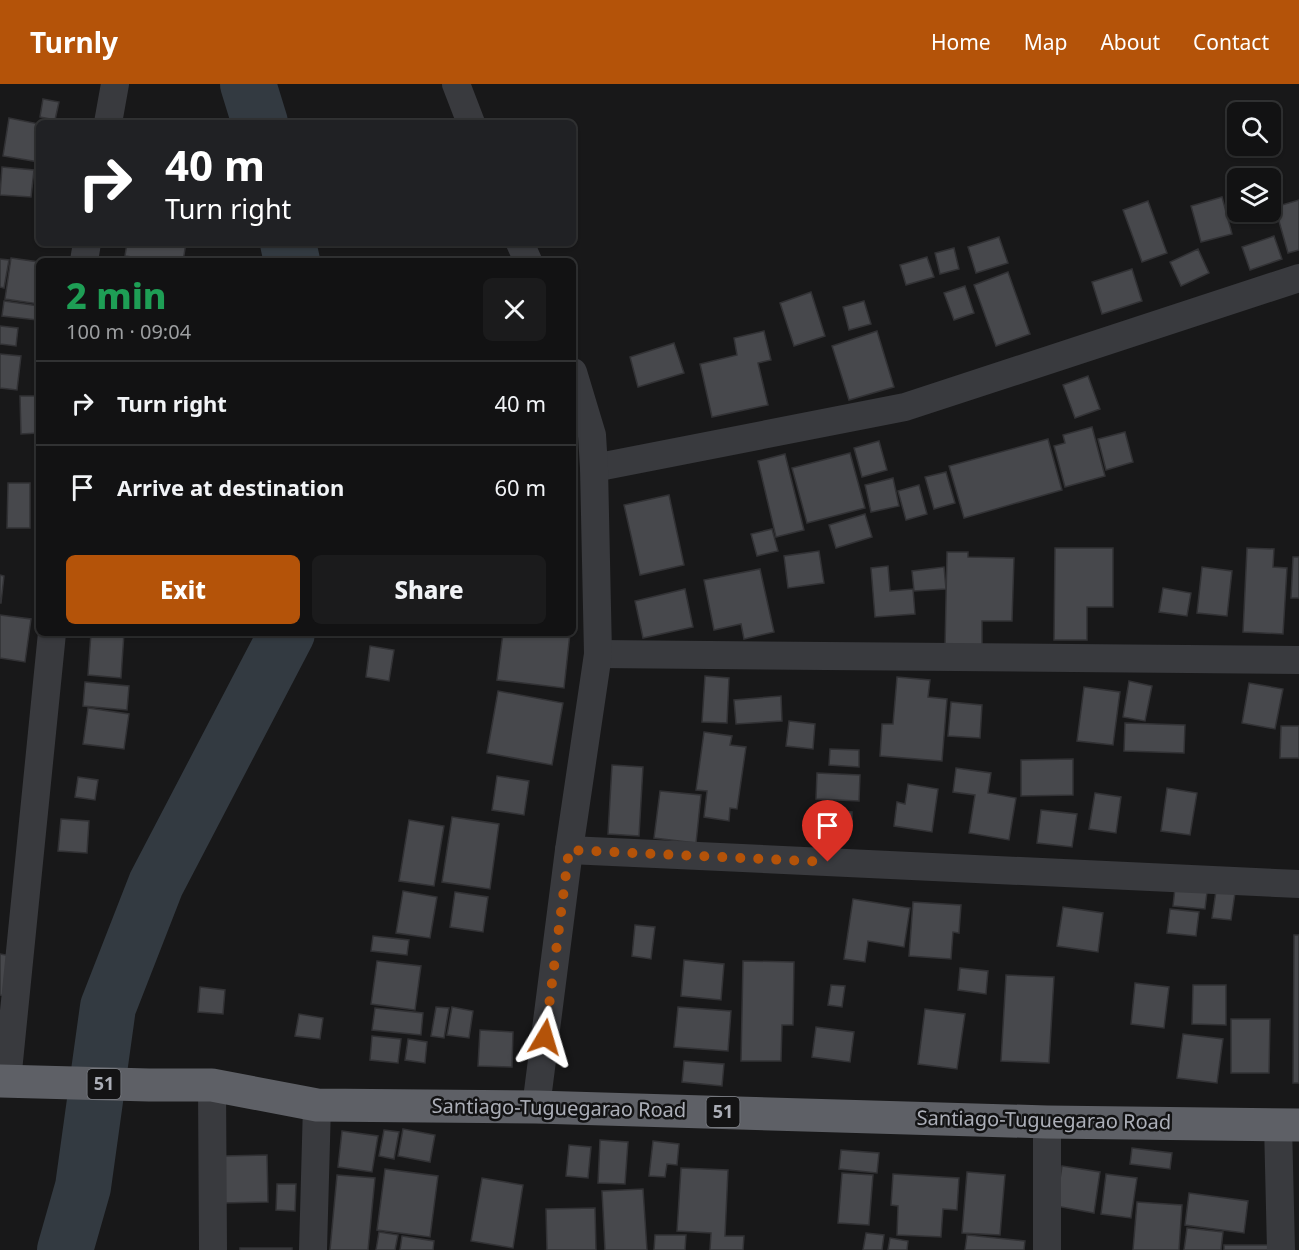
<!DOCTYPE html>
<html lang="en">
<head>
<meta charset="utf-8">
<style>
	:root { --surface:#121213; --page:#1b1b1c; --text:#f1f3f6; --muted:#9c9ea0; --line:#313233; --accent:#b45309 }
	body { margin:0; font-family:"Noto Sans",sans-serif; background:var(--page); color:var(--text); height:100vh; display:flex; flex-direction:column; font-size:22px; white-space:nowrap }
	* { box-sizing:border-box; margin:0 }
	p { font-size:20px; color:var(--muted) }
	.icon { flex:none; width:33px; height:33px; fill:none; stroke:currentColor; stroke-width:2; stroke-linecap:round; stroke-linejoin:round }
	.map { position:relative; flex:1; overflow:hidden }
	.side { position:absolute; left:36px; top:174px; width:540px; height:378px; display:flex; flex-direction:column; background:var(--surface); border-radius:9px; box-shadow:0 2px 4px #0004,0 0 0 2px var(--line) }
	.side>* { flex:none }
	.guide { position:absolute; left:36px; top:36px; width:540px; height:126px; border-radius:9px; box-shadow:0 2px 4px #0004,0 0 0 2px var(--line); background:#202124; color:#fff; overflow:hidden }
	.tools { position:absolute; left:1227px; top:18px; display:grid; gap:12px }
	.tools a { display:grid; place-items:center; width:54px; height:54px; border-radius:9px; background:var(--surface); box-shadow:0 2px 4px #0004,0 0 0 2px var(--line); font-size:30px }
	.pin { position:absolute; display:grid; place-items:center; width:51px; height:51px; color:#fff; margin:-62px -26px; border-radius:50% 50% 50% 0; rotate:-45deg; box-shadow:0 0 6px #0007 }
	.pin .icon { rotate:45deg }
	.me { position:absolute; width:66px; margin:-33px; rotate:7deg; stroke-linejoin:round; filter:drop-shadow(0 0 4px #0008) }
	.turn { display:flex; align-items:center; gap:21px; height:126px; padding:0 30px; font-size:27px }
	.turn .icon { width:78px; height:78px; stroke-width:2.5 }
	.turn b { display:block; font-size:42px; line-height:51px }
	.round { display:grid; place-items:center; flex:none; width:63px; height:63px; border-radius:9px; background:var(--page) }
	.headline { display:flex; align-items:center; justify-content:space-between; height:102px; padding:0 30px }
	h1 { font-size:36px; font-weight:800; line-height:45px; color:#1e9e55 }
	.cta { display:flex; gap:12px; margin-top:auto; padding:12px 30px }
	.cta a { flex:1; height:69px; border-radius:9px; background:var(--accent); color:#fff; font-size:24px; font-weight:800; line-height:69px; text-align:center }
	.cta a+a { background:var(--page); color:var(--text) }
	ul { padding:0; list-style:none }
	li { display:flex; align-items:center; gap:18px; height:84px; padding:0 30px; border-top:2px solid var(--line) }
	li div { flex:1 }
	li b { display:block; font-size:22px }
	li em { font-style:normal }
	header { display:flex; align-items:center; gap:36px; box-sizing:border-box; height:84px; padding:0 30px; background:var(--accent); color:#fff }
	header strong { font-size:28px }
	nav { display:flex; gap:33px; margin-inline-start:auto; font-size:21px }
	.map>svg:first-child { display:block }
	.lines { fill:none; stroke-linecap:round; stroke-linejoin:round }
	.river { stroke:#333a41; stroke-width:56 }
	.building { fill:#47484c; stroke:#323235; stroke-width:1.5 }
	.minor { stroke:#393a3e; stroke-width:28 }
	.trunk { stroke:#5e6066; stroke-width:33 }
	.route { stroke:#b45309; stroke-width:10; stroke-dasharray:0 18 }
	.labels { text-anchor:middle; stroke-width:5; stroke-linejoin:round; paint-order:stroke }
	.shield { fill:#131314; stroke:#7e8087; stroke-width:1.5 }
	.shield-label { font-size:18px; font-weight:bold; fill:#acafb8 }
	.street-label { font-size:20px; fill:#acafb8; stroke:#131314 }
</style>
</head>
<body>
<header>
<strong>Turnly</strong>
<nav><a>Home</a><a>Map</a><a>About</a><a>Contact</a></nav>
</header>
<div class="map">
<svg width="1299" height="1166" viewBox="0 0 1299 1166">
	<rect width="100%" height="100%" fill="#181819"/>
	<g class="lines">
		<g class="river">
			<polyline points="248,0 260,39"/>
			<polyline points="288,159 292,177"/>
			<polyline points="65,1166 83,1103 108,923 156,800 287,549"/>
		</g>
	</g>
	<g class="building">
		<polygon points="43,15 59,18 55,36 40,33"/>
		<polygon points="9,34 39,40 39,78 3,72"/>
		<polygon points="2,83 34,86 31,113 0,111"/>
		<polygon points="1222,113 1232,150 1201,158 1191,122"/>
		<polygon points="1299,116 1299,166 1288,169 1275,123"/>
		<polygon points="1148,117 1167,169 1142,178 1123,126"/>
		<polygon points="1274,152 1282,175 1250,186 1242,163"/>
		<polygon points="999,153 1008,179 976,189 968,163"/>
		<polygon points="127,159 186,159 183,177 158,177 125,172"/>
		<polygon points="954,164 959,185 940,190 935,169"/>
		<polygon points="1198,165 1209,189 1181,202 1170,178"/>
		<polygon points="927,173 934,193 906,201 900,181"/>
		<polygon points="11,174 39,178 39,220 5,215"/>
		<polygon points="0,175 9,176 4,204 0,203"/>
		<polygon points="1132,185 1142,217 1102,230 1092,198"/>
		<polygon points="1008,188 1030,250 996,262 974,201"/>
		<polygon points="965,202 974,229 954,236 944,209"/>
		<polygon points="811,208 825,252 794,262 780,219"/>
		<polygon points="4,217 39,222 37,236 2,232"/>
		<polygon points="864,217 871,240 849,246 843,223"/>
		<polygon points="0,242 18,244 16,262 0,260"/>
		<polygon points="764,247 771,276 758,279 768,321 712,333 700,280 737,271 734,254"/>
		<polygon points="877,247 894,303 849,316 832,262"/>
		<polygon points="674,259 684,289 638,303 630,273"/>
		<polygon points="0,270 21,272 17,306 0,304"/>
		<polygon points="1088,292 1100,325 1075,334 1063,301"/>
		<polygon points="20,312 39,312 39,349 21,350"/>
		<polygon points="1092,343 1105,392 1065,403 1054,362 1065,359 1063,351"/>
		<polygon points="1125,348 1133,378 1106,386 1098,355"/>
		<polygon points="1048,355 1062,406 964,434 949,382"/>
		<polygon points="879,357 887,386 862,393 854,364"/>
		<polygon points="850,369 865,424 807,439 792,384"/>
		<polygon points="785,370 804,446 776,453 758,377"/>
		<polygon points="946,388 955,419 934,425 925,393"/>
		<polygon points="893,394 899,422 871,428 865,401"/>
		<polygon points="8,399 30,399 30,444 7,444"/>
		<polygon points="919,401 927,430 906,436 898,407"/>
		<polygon points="669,411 684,481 640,491 624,421"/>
		<polygon points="865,430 872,453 836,464 829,441"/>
		<polygon points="772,445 778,467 757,472 751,450"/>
		<polygon points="1055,464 1113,464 1113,523 1087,523 1087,556 1054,556"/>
		<polygon points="1247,464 1274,465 1273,483 1287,484 1283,550 1243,548"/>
		<polygon points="819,467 824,499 788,504 784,472"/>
		<polygon points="947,468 968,468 968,473 1014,474 1012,537 982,537 982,564 945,563"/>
		<polygon points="1293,473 1299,473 1299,514 1291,514"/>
		<polygon points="888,482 890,507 913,505 915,530 875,533 871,484"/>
		<polygon points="944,483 946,505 914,507 912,487"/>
		<polygon points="1202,483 1232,487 1227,532 1197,529"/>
		<polygon points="760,485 774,548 744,555 741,540 714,546 704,496"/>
		<polygon points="0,491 4,492 1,519 0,519"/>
		<polygon points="1163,504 1191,509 1187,532 1159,528"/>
		<polygon points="685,505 693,543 643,554 635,517"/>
		<polygon points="0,531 31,535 25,578 0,574"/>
		<polygon points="91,549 124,549 121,594 88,591"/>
		<polygon points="503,549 570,549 564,604 497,596"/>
		<polygon points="370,562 394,566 389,597 366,593"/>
		<polygon points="705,592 729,594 727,639 702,638"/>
		<polygon points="897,593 930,596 928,613 947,615 942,677 880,672 882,640 893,640"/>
		<polygon points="1129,597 1152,602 1145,637 1123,633"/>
		<polygon points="85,598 129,602 127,626 83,622"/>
		<polygon points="1249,599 1283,605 1275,645 1242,639"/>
		<polygon points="1084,603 1120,608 1113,661 1077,657"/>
		<polygon points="498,607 563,619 552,681 487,669"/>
		<polygon points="781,612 782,637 736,640 734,616"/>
		<polygon points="951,618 982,621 980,654 948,652"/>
		<polygon points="88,624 129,630 124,665 83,660"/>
		<polygon points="789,637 815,640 813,665 786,662"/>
		<polygon points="1125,639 1185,641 1184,669 1124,667"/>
		<polygon points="1281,642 1299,642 1299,674 1280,674"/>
		<polygon points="704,648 732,652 730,661 746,663 737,725 730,724 729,737 704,733 707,707 696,706"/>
		<polygon points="830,665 859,666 859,683 829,681"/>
		<polygon points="1073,675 1073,711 1021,712 1021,676"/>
		<polygon points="612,681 643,683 639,752 608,750"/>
		<polygon points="956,684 991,689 988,709 1016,714 1009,756 969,749 975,711 953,708"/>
		<polygon points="817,689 860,691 859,717 816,715"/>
		<polygon points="497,692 529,697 524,731 492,726"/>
		<polygon points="78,693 98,696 95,716 75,713"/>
		<polygon points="908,700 938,705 932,748 894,742 897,718 905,720"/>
		<polygon points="1167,704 1197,709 1190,751 1161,747"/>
		<polygon points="660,707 701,711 696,759 654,754"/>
		<polygon points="1095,709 1121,713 1116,749 1089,745"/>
		<polygon points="821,726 852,728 852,743 820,741"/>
		<polygon points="1041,726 1077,730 1072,763 1037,759"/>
		<polygon points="452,733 499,740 490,805 442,798"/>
		<polygon points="61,735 89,737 87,769 58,767"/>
		<polygon points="409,736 444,742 434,802 399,797"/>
		<polygon points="1175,804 1207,808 1205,825 1173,822"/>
		<polygon points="403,807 437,813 430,854 396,849"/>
		<polygon points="1216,807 1235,809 1231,836 1212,834"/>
		<polygon points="455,808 488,813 483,848 450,843"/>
		<polygon points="853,815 910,824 904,863 868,857 865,878 844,875"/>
		<polygon points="913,818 961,821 959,849 953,848 951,875 909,872"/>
		<polygon points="1063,823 1103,829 1098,868 1057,862"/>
		<polygon points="1170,825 1199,828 1196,852 1167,849"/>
		<polygon points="635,841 655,843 651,875 632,872"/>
		<polygon points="1294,851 1299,851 1299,999 1293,999"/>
		<polygon points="373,852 409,856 407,871 371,867"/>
		<polygon points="0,870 12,872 6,912 0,911"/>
		<polygon points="684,876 724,880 721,916 681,912"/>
		<polygon points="377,877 421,882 415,926 371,920"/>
		<polygon points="743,877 794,878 793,941 782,941 781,977 741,977"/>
		<polygon points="960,884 988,887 986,910 958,906"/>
		<polygon points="1006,891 1054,893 1049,979 1001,977"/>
		<polygon points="1135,899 1169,903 1164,944 1131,940"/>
		<polygon points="831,901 845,902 842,923 828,921"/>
		<polygon points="1193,901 1226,901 1226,941 1192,940"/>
		<polygon points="200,903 225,906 223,930 198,928"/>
		<polygon points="436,923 449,924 444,954 431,952"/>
		<polygon points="452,923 473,927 469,954 447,951"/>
		<polygon points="678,923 731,927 728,967 674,963"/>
		<polygon points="375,924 423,929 421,951 372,946"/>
		<polygon points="925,925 965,930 957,985 918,980"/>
		<polygon points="299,930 323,934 320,955 295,952"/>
		<polygon points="1231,935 1270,935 1269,989 1231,989"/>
		<polygon points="816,943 854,948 850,978 812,973"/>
		<polygon points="480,946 513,948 512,983 478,982"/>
		<polygon points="1183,950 1223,955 1217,999 1177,994"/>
		<polygon points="372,952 401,955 398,979 370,976"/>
		<polygon points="408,955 427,958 425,979 405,976"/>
		<polygon points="684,977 724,980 722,1002 682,998"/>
		<polygon points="403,1045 435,1051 430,1078 398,1072"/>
		<polygon points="384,1046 399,1048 394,1075 379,1072"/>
		<polygon points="342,1047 378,1052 372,1088 338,1083"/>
		<polygon points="600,1056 628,1058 625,1100 598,1099"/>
		<polygon points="653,1057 679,1060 677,1081 667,1080 665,1093 649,1092"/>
		<polygon points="569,1061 591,1063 588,1094 566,1092"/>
		<polygon points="1132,1064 1172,1069 1170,1085 1130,1080"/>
		<polygon points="841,1066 879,1069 877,1089 839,1085"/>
		<polygon points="267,1071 268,1118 223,1119 223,1072"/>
		<polygon points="1062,1082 1100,1088 1094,1129 1056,1122"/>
		<polygon points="681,1084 728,1086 725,1152 744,1152 743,1166 710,1166 711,1149 677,1147"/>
		<polygon points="385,1085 438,1092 430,1153 377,1146"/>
		<polygon points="967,1088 1005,1091 1000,1151 962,1149"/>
		<polygon points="842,1089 873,1091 869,1141 838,1139"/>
		<polygon points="893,1090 959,1094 957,1126 943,1125 941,1153 897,1151 898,1122 891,1121"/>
		<polygon points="1106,1090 1137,1094 1131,1134 1101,1130"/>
		<polygon points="337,1091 375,1094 368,1166 330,1166"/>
		<polygon points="482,1094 523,1101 513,1164 471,1157"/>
		<polygon points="277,1100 296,1100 295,1127 276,1126"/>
		<polygon points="643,1105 647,1166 605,1166 602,1107"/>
		<polygon points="1189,1109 1248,1117 1244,1149 1185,1141"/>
		<polygon points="1137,1118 1182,1121 1179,1166 1133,1166"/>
		<polygon points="595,1124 596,1166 547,1166 546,1125"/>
		<polygon points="1187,1144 1223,1148 1221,1166 1184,1166"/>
		<polygon points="379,1148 398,1151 395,1166 376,1166"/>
		<polygon points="866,1149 884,1151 882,1166 863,1166"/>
		<polygon points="655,1151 686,1151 685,1166 654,1166"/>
		<polygon points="967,1151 1025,1157 1024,1166 965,1166"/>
		<polygon points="402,1152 434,1157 433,1166 400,1166"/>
		<polygon points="890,1154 908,1157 907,1166 888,1166"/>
		<rect x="1224" y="1161" width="47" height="5"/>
		<rect x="240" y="1164" width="52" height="2"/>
	</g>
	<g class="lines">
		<g class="minor">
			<polyline points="456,0 471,39"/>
			<polyline points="108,39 115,0"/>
			<polyline points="520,159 528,177"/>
			<polyline points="84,177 87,159"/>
			<polyline points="594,384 905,323 1299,194"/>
			<polyline points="598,570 1299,576"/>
			<polyline points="569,766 1299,800"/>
			<polyline points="7,997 52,549"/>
			<polyline points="212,1001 213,1166"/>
			<polyline points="536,1023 569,766 598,570 594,384 592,351 573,288"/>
			<polyline points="1278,1040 1281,1166"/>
			<polyline points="313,1166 317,1021"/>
			<polyline points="1047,1166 1047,1038"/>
		</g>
		<polyline class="trunk" points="0,997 149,1001 212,1001 317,1021 536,1023 1047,1038 1299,1041"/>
	</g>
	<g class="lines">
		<polyline class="route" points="545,953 569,766 828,778"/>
	</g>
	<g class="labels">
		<g class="shield">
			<rect x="87.5" y="985" width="33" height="30" rx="4.5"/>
			<rect x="706.5" y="1013" width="33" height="30" rx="4.5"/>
		</g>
		<g class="shield-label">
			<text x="104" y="1006">51</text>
			<text x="723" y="1034">51</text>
		</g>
		<g class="street-label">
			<text transform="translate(559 1024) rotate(1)" y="7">Santiago-Tuguegarao Road</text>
			<text transform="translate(1044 1036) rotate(1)" y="7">Santiago-Tuguegarao Road</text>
		</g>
	</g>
</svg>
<div class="tools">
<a><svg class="icon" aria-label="search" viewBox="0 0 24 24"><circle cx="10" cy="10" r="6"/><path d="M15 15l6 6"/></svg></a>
<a><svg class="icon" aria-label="layers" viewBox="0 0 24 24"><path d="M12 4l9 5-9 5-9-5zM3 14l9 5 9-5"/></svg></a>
</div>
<div class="pin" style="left:828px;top:778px;background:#d93025"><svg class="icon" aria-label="arrive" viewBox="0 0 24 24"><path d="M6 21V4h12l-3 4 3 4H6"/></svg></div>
<svg class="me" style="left:545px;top:953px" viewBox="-20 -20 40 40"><path d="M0-17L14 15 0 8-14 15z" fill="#b45309" stroke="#fff" stroke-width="4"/></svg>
<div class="guide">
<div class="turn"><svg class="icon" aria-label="right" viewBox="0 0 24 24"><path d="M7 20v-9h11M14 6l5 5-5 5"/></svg><div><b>40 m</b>Turn right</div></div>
</div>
<section class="side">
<div class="headline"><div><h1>2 min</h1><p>100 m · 09:04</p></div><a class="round"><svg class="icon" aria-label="close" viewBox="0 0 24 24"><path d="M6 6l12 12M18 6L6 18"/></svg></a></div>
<ul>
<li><svg class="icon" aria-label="right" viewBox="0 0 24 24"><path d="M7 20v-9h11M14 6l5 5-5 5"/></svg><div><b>Turn right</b></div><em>40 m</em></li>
<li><svg class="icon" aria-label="arrive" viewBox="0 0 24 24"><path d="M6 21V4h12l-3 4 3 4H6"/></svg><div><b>Arrive at destination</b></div><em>60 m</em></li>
</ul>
<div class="cta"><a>Exit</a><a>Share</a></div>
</section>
</div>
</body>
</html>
